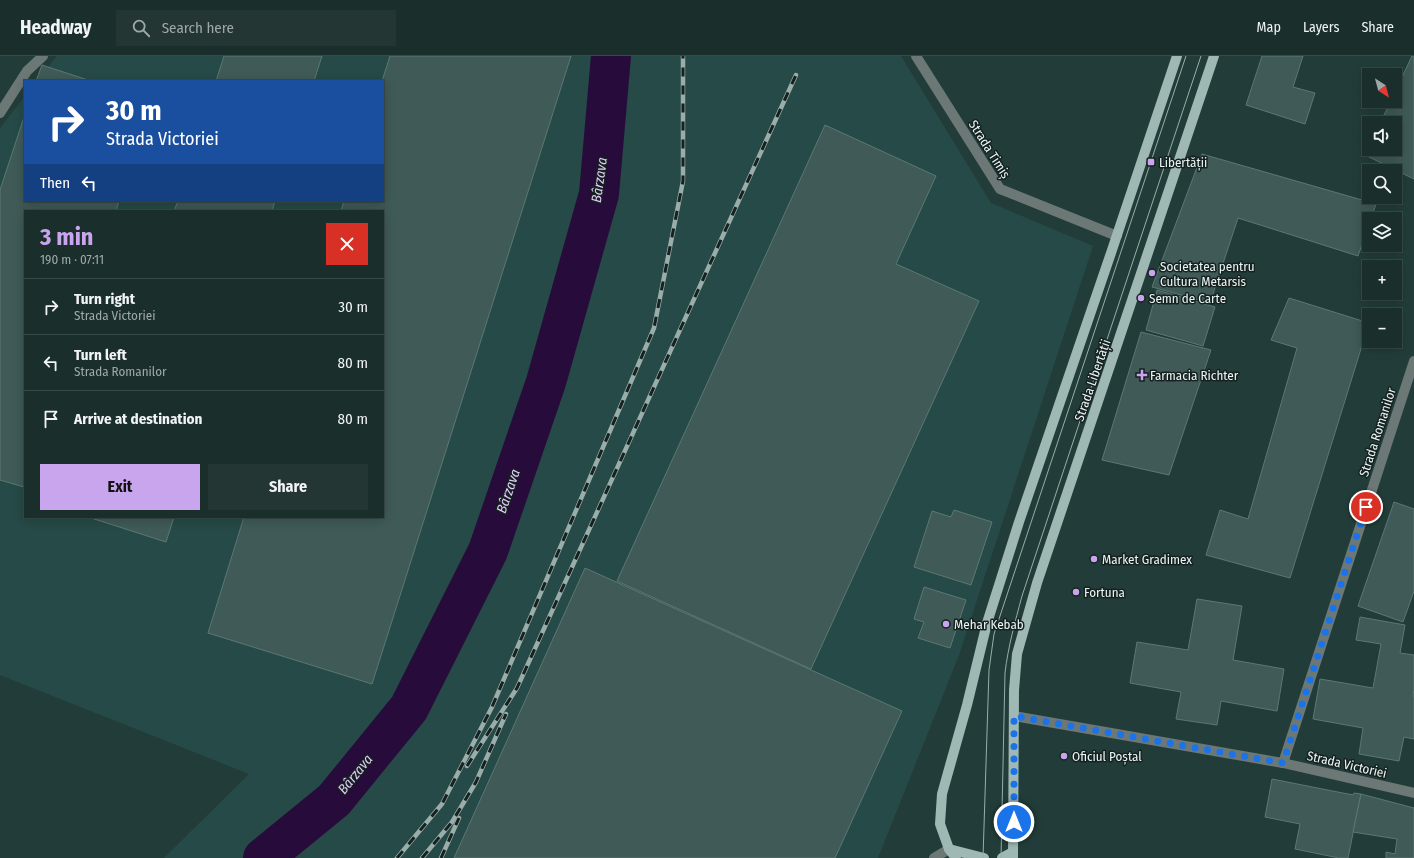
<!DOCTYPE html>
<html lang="en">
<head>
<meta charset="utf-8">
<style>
	:root { --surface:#1a2e2b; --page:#233633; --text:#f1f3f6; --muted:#9fa8a9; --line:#384a47; --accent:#c9a5ee }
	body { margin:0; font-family:"Fira Sans Condensed",sans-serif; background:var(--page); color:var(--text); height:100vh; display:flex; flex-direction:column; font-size:15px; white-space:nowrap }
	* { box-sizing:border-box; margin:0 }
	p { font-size:13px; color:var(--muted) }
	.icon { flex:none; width:22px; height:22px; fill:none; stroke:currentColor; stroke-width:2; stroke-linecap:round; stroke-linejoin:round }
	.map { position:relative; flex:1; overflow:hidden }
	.sheet { position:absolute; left:24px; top:154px; width:360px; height:308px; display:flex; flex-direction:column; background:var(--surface); border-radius:0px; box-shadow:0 2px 10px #0003,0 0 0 1px var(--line) }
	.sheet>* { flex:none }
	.hud { position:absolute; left:24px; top:24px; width:360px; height:122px; border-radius:0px; box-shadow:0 2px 10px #0003,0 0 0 1px var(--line); background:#1a4fa0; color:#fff; overflow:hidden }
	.needle { width:26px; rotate:144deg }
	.fabs { position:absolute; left:1362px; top:12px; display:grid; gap:8px }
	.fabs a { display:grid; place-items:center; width:40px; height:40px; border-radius:0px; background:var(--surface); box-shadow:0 2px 10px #0003,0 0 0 1px var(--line); font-size:20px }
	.pin { position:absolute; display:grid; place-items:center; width:34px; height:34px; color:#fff; margin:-17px; border:2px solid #fff; border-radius:50%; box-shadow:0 1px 4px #0007 }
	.me { position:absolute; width:44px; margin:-22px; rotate:0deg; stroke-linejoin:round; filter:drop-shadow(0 0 3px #0008) }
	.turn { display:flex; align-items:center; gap:14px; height:84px; padding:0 16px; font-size:18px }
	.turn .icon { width:52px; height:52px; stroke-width:2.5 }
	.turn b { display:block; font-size:28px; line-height:34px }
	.then { display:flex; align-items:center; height:38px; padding:0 16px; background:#0003; gap:8px; font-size:15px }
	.round { display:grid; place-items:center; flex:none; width:42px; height:42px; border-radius:0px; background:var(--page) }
	.head { display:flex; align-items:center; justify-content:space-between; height:68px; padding:0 16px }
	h1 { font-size:24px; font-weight:700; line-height:30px; color:var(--accent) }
	.action { display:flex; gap:8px; margin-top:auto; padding:8px 16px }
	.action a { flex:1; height:46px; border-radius:0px; background:var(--accent); color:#111; font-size:16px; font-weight:700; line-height:46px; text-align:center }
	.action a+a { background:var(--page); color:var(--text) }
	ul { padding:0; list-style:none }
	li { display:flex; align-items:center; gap:12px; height:56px; padding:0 16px; border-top:1px solid var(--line) }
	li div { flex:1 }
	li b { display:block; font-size:15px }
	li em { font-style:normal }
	header { display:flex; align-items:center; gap:24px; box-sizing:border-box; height:56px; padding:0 20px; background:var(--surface); border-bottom:1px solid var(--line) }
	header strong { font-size:19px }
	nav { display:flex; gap:22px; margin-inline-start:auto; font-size:14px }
	.search { width:280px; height:36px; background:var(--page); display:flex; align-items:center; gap:10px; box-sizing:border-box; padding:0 14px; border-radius:0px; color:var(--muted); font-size:15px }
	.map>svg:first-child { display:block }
	.built { fill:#264a47; fill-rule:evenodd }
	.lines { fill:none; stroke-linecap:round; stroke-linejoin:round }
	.river { stroke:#270c3b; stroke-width:40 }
	.building { fill:#3f5a57; stroke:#5c7874 }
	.minor { stroke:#6c7876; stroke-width:10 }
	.major { stroke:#9fb8b4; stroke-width:10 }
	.tram { stroke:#99adaa; stroke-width:1 }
	.rail-casing { stroke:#99adaa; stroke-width:4.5 }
	.rail { stroke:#162120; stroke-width:3; stroke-dasharray:9; stroke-linecap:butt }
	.route { stroke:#1a73e8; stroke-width:7; stroke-dasharray:0 12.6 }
	.poi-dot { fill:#c9a5ee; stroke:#162120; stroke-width:1.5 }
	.labels { text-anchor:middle; stroke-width:3; stroke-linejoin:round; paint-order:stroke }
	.street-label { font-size:13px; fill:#e7f6f4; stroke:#162120 }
	.poi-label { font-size:13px; fill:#e7f6f4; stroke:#162120; text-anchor:start }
	.water-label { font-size:14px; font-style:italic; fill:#e2cbfc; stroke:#162120 }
</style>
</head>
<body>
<header>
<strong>Headway</strong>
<div class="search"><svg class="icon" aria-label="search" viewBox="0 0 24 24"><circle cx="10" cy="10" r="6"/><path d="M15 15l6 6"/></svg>Search here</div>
<nav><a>Map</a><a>Layers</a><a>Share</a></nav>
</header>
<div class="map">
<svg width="1414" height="802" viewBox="0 0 1414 802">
	<rect width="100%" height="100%" fill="#223d39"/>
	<path class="built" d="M57,0h844l90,147 102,43 -134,409 -81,203h-714l85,-84 -249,-99v-547l25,-32v105h358v-120h-346zM25,155h358v306h-358z"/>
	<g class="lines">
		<polyline class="river" points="263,802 334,744 409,652 488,495 546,326 599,138 611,0"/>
	</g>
	<g class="building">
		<polygon points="224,0 322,0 314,25 216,25"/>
		<polygon points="390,0 571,0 372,628 208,577 244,461 383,461 383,155 341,155 344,145 383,145 382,25"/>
		<polygon points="1262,0 1303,0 1293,31 1315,37 1305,68 1246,49"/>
		<polygon points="1412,0 1414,0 1414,123 1365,99 1369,90 1369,93 1395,93 1395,67 1380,67 1391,45 1395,45 1395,36"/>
		<polygon points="42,9 91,25 36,25"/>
		<polygon points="25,58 25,145 119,145 116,155 25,155 25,427 24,431 0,424 0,134"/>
		<polygon points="825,69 936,120 896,208 979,245 811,613 617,525"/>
		<polygon points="1202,98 1376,148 1371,163 1369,163 1369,168 1358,200 1238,162 1210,247 1152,231"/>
		<polygon points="178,145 275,145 272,155 174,155"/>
		<polygon points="1157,234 1215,251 1203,290 1146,274"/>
		<polygon points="1289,242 1369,267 1290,522 1206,499 1220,454 1248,463 1297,292 1271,284"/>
		<polygon points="1141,276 1211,294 1169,419 1102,404"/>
		<polygon points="1394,446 1414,453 1414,535 1403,566 1358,550"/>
		<polygon points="954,454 992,466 971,529 914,511 932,455 951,461"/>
		<polygon points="88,461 174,461 166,486"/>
		<polygon points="585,512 902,655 835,802 454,802"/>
		<polygon points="924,531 966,544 950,592 918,582 924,566 914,563"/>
		<polygon points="1197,543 1242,550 1233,604 1284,613 1277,655 1221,645 1217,669 1176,663 1181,636 1130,627 1137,586 1188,594"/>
		<polygon points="1360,561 1405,569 1400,597 1414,599 1414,633 1413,640 1414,640 1414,683 1404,681 1399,705 1359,698 1363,672 1313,663 1320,623 1373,632 1381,588 1356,584"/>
		<polygon points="1272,723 1353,739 1354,737 1361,738 1348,802 1339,802 1295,793 1300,768 1265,761"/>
		<polygon points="1361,738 1414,752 1414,802 1386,802 1386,796 1395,798 1397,783 1353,776"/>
	</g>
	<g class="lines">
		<g class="minor">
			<polyline points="916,0 1000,133 1117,180"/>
			<polyline points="0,57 27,15 43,0"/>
			<polyline points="1014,660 1283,707 1414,737"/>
			<polyline points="1283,707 1414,305"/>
			<polyline points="934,802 949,793"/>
		</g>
		<g class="major">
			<polyline points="949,793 984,802"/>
			<polyline points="956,802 949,793 940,768 942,738 967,649 987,567 1019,466 1111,197 1177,0"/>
			<polyline points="1002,802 1013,796"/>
			<polyline points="1013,802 1014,634 1017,598 1037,527 1214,0"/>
		</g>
		<g class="tram">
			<polyline points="983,802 989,614 994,578 1186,0"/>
			<path d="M1001,802l4,-185c3,-26 10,-51 17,-77l179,-540"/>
		</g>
		<g class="rail-casing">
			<g id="rail">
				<polyline points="467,710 517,632 796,19"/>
				<polyline points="397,802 442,748 492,651 654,272 683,125 683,0"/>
				<polyline points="422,802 452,766 476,726 506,658"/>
				<polyline points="441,802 459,762"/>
			</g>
		</g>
		<use href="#rail" class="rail"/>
	</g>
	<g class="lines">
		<polyline class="route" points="1014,766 1014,660 1283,707 1366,451"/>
	</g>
	<g class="poi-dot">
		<rect x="1147" y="102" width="8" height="8" rx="2"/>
		<circle cx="1152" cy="217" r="4"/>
		<circle cx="1141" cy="242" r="4"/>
		<path d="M1140 313h4v4h4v4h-4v4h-4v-4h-4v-4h4z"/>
		<circle cx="1094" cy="503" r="4"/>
		<circle cx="1076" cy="536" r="4"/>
		<circle cx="946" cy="568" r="4"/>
		<circle cx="1064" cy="700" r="4"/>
	</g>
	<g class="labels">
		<g class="street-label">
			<text transform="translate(990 93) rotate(58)" y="5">Strada Timiș</text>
			<text transform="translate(1092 324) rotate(-71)" y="5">Strada Libertății</text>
			<text transform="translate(1377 376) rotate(-72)" y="5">Strada Romanilor</text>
			<text transform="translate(1347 708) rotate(13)" y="5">Strada Victoriei</text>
		</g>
		<g class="poi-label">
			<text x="1159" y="111">Libertății</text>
			<text x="1160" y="215">Societatea pentru<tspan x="1160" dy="15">Cultura Metarsis</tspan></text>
			<text x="1149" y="247">Semn de Carte</text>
			<text x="1150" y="324">Farmacia Richter</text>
			<text x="1102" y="508">Market Gradimex</text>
			<text x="1084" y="541">Fortuna</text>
			<text x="954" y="573">Mehar Kebab</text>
			<text x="1072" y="705">Oficiul Poștal</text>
		</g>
		<g class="water-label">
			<text transform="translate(599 124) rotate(-82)" y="5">Bârzava</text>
			<text transform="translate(508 435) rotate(-71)" y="5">Bârzava</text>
			<text transform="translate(355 718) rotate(-51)" y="5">Bârzava</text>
		</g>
	</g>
</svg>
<div class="fabs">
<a><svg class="needle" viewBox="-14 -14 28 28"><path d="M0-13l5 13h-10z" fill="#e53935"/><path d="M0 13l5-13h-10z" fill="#9fa8a9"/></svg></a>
<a><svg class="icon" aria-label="sound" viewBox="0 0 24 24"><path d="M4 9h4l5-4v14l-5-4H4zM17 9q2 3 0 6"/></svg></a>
<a><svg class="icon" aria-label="search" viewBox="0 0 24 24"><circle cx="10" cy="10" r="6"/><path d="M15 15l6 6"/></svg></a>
<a><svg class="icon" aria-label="layers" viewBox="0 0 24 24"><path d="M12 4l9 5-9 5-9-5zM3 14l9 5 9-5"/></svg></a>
<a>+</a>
<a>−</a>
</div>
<div class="pin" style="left:1366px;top:451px;background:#d93025"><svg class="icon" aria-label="arrive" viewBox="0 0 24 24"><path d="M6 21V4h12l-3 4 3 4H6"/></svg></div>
<svg class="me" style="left:1014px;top:766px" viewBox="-20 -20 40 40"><circle r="17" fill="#1a73e8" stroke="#fff" stroke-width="3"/><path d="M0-11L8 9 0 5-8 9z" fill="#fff"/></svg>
<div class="hud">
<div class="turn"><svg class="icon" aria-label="right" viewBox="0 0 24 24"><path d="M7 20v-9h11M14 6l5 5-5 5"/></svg><div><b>30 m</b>Strada Victoriei</div></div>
<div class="then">Then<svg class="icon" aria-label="left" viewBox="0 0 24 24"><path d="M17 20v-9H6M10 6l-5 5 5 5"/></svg></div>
</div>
<section class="sheet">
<div class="head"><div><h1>3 min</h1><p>190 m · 07:11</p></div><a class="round" style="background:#d93025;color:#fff"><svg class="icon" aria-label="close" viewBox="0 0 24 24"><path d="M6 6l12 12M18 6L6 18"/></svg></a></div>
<ul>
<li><svg class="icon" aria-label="right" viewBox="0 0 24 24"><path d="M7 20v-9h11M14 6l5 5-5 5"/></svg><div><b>Turn right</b><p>Strada Victoriei</p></div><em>30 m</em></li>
<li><svg class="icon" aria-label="left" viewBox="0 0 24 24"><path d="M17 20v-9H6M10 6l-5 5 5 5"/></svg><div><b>Turn left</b><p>Strada Romanilor</p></div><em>80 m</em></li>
<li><svg class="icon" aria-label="arrive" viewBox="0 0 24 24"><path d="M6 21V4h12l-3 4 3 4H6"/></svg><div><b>Arrive at destination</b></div><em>80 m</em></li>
</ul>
<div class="action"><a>Exit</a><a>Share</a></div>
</section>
</div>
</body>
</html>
